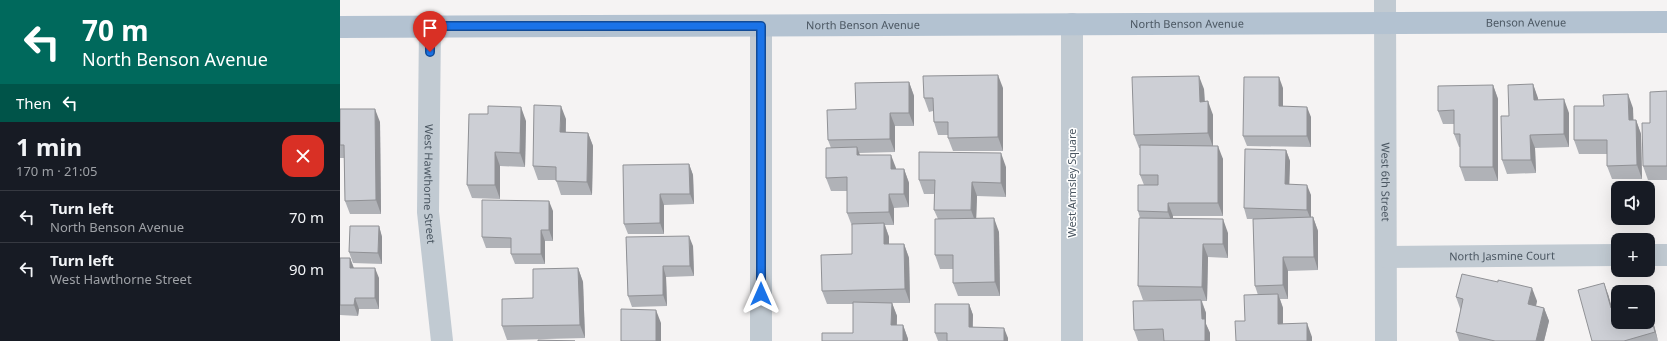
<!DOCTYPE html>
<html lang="en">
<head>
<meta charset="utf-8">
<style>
	:root { --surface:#171b24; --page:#20242c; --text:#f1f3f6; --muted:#9ea1a6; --line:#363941 }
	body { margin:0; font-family:"Noto Sans",sans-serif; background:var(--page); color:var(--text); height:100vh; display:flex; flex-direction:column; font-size:15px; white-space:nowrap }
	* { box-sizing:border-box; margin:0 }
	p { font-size:13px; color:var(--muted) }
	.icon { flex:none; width:22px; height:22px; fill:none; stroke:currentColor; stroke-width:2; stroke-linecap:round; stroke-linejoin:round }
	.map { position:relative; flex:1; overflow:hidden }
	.drawer { display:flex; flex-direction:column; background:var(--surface); width:340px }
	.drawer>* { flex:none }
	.hud { background:#00695c; color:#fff; overflow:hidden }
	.controls { position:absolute; left:1271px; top:181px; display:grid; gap:8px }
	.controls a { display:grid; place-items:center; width:44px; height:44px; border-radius:8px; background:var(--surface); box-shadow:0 4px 16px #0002; font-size:20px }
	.pin { position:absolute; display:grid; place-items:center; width:34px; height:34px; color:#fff; margin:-41px -17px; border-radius:50% 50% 50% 0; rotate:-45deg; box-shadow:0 0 4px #0007 }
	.pin .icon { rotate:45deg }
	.me { position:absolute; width:44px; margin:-22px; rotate:0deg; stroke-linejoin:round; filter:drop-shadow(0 0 3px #0008) }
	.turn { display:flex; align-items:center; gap:14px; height:84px; padding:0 16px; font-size:18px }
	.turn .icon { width:52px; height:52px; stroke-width:2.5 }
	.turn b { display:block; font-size:28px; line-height:34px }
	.then { display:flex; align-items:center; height:38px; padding:0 16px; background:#0003; gap:8px; font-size:15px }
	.round { display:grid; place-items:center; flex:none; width:42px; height:42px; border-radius:12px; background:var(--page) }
	.headline { display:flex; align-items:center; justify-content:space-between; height:68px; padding:0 16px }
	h1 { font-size:24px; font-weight:700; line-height:30px }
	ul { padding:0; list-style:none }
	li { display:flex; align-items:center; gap:12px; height:52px; padding:0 16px; border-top:1px solid var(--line) }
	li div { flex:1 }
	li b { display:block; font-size:15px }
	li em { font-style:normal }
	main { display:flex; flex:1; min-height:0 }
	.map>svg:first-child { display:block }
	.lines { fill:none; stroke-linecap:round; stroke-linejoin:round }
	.minor { stroke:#c1cad2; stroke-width:22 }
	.major { stroke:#b3c2d1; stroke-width:22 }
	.wall { fill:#b0b2b7 }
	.shaded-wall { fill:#909195 }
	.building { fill:#cdcfd5; stroke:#909195 }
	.route-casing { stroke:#114b97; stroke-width:10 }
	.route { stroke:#1a73e8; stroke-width:7 }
	.labels { text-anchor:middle; stroke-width:3; stroke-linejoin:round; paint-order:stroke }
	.street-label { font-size:11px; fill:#4a5661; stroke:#fff }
</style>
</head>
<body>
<main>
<section class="drawer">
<div class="hud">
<div class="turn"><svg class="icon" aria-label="left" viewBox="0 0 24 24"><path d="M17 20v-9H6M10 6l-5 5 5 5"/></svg><div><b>70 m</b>North Benson Avenue</div></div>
<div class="then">Then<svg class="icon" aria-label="left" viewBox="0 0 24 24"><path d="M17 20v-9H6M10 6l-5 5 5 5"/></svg></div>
</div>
<div class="headline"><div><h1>1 min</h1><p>170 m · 21:05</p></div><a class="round" style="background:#d93025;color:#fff"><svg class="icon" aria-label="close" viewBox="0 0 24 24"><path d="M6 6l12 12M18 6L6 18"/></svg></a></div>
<ul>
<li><svg class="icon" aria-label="left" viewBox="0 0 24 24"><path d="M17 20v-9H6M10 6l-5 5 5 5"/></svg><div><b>Turn left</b><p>North Benson Avenue</p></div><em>70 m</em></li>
<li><svg class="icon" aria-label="left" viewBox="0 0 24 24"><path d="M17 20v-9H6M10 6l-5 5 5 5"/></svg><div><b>Turn left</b><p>West Hawthorne Street</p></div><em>90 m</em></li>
</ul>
</section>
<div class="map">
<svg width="1327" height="341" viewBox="0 0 1327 341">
	<rect width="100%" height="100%" fill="#f5f3f3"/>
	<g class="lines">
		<g class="minor">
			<path id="s1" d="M1045,0l1,341"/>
			<polyline points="732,24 732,341"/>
			<path id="s2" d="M90,26l-2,186 14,129"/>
			<polyline points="1308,255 1327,255"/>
			<path id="s3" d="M1046,257l232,-2"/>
			<polyline points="421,341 421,26"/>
		</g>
		<path class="major" id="s4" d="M0,27l1327,-5"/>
	</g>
	<g class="wall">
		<polygon points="569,82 574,96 574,126 555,126 555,152 519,153 520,155 556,168 556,169 564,169 569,183 569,207 554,208 554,225 545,225 549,237 549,244 564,244 569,258 570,303 552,303 557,316 557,325 563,325 568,339 568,341 513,333 513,304 487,304 482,291 512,254 512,226 507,213 507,191 491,191 486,178 491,148 488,140 516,109"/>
		<polygon points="1193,84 1198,100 1229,113 1229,147 1195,148 1196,173 1167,174 1162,160 1169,116"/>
		<polygon points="1153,85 1158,99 1158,181 1125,181 1120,167 1120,147 1119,147 1114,134 1114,124 1103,124 1098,111"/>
		<polygon points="663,88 663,151 613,151 608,138 608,135 598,135 594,122 593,111 589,112 584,98"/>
		<polygon points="943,88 943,106 971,117 971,147 907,146 903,136"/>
		<polygon points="864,89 865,101 873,115 873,146 883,159 883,216 833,216 833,218 888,233 888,258 868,257 867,301 862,301 866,313 866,324 870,333 870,341 798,341 794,330 830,300 803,300 798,286 800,218 798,211 804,185 800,175 800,148 799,148 794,135"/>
		<polygon points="1327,91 1327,180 1308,180 1303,166 1310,123"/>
		<polygon points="1293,108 1293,120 1296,120 1301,134 1302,179 1272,179 1267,166 1267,154 1239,154 1234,140"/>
		<polygon points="0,109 40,122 41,214 10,214 5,201 4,158 0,158"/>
		<polygon points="129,114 186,121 185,167 160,166 160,199 132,198 127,185"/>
		<polygon points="226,119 226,132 248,133 253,146 252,195 221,195 216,180 198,180 193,166"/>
		<polygon points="946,150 950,161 949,184 971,195 971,217 973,217 978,231 978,270 948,271 948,299 940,299 943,308 943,324 972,337 972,341 896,341 905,321 918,295 915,286 913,219 907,219 904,208"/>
		<polygon points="349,164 353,175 354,204 324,205 324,234 288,234 284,224"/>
		<polygon points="666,167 666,197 637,196 636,218 659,232 660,296 618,296 613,283 613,269 600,269 595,255 598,219 594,210 595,194 584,194 579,180"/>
		<polygon points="213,211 213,241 205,241 205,264 175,264 171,254 171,248 146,248 142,237"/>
		<polygon points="39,226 42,237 42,264 13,263 9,252"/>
		<polygon points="286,237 353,246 354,276 326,277 327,306 292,307 288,296"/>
		<polygon points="0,258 10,258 14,268 39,278 39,309 19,309 18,316 0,315"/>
		<polygon points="238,268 243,282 245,338 167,340 162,326 193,298"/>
		<polygon points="1268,294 1272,308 1310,309 1318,341 1252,341"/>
		<polygon points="1116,297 1197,301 1196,306 1204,308 1209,321 1204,341 1119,341 1116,332 1121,311"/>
		<polygon points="629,304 633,315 633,327 668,338 668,341 598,341 595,333"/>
	</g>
	<g class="shaded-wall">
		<polygon points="658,75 663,88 663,151 658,137"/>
		<polygon points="859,76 864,89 865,115 860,102"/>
		<polygon points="939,77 943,88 943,117 939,106"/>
		<polygon points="569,82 574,96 574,126 569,113"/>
		<polygon points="1193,84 1198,98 1199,113 1194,100"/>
		<polygon points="1153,85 1158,99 1158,181 1153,167"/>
		<polygon points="1288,94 1293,108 1294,134 1289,120"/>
		<polygon points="1224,99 1229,113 1229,147 1224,134"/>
		<polygon points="868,101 873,115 873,147 868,133"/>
		<polygon points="221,106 226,119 225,146 220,132"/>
		<polygon points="181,107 186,121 185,167 180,153"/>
		<polygon points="967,107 971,117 971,147 967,136"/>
		<polygon points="35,109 40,122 41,214 36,200"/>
		<polygon points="550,113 555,126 555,152 550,139"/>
		<polygon points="1296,120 1301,134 1302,179 1297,165"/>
		<polygon points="248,133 253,146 252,195 247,182"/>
		<polygon points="1190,135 1195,148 1196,173 1191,160"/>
		<polygon points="878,146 883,159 883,216 878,203"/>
		<polygon points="517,147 522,161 517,155"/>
		<polygon points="946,150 950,161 949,195 945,184"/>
		<polygon points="155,152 160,166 160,199 155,185"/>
		<polygon points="661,153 666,167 666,197 661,183"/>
		<polygon points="551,155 556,168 556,183 551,169"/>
		<polygon points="349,164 353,175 354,204 350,194"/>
		<polygon points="564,169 569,183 569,207 564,194"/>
		<polygon points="632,182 637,196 636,224 631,210"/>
		<polygon points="967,185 971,195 971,220 967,210"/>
		<polygon points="320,194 324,205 324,234 320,223"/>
		<polygon points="549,194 554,208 554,225 549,212"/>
		<polygon points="209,201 213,211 213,241 209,230"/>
		<polygon points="828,203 833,216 833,226 828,212"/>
		<polygon points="973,217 978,231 978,270 974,257"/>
		<polygon points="654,218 659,232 660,296 655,282"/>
		<polygon points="883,219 888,233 888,258 883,244"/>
		<polygon points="544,223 549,237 549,258 544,244"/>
		<polygon points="39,226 42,237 42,264 38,253"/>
		<polygon points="201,230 205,241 205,264 201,254"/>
		<polygon points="349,236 353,246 354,276 350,266"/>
		<polygon points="564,244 569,258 570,303 565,289"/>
		<polygon points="863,244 868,257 867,301 862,287"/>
		<polygon points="943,257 948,271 948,299 943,285"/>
		<polygon points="10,258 14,269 10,268"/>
		<polygon points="323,266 326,277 327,306 323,295"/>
		<polygon points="35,268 39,278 39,309 35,298"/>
		<polygon points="238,268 243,282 245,338 240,325"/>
		<polygon points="1264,283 1268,294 1275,319 1271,308"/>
		<polygon points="1192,288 1197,301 1193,318 1188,304"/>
		<polygon points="938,294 943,308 943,338 938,324"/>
		<polygon points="15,298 19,309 18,316 14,305"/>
		<polygon points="861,300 866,313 866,324 870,333 870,341 865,341 862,319"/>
		<polygon points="552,303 557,316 556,339 551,325"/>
		<polygon points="629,304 633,315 632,338 629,327"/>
		<polygon points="1308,304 1310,309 1318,341 1315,332"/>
		<polygon points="1204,308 1209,321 1204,341 1196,341"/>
		<polygon points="316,310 321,323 321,341 316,341"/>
		<polygon points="967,323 972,337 972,341 967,341"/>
		<polygon points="563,325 568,339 568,341 563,341"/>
		<polygon points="664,328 668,338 668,341 664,341"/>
	</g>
	<g class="building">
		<polygon points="658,75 658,137 608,138 608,122 594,122 593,98 584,98 583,76"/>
		<polygon points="859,76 860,102 868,101 868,133 794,135 792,77"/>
		<polygon points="904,77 939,77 939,106 967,107 967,136 903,136"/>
		<polygon points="569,82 569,113 550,113 550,139 488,140 487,110 516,109 515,83"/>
		<polygon points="1193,84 1194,100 1224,99 1224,134 1190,135 1191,160 1162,160 1161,116 1169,116 1168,85"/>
		<polygon points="1153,85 1153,167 1120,167 1120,134 1114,134 1114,110 1098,111 1098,86"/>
		<polygon points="1327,91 1327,166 1303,166 1302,123 1310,123 1310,92"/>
		<polygon points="1288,94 1289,120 1296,120 1297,165 1267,166 1267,140 1234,140 1234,106 1264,106 1263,95"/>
		<polygon points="194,105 221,106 220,132 248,133 247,182 216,181 216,167 193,166"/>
		<polygon points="148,106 181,107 180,153 155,152 155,185 127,185 129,114 148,114"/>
		<polygon points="0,109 35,109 36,200 5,201 4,145 0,145"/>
		<polygon points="800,145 878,146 878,203 828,203 828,212 798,211 798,185 818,185 818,175 800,175"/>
		<polygon points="517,147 517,155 551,155 551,169 564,169 564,194 549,194 549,212 507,213 507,177 486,178 486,148"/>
		<polygon points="905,149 946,150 945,184 967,185 967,210 904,208"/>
		<polygon points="579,152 661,153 661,183 632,182 631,210 594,210 595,180 579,180"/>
		<polygon points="349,164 350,194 320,194 320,223 284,224 283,165"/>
		<polygon points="142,200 209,201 209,230 201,230 201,254 171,254 171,238 142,237"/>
		<polygon points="973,217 974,257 943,257 943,285 915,286 913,219"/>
		<polygon points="654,218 655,282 613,283 613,255 595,255 595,219"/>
		<polygon points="799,218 883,219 883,244 863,244 862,287 798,286"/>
		<polygon points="544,223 544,244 564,244 565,289 482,291 481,255 512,254 512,224"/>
		<polygon points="10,226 39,226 38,253 9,252"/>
		<polygon points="349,236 350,266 323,266 323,295 288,296 286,237"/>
		<polygon points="0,258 10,258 10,268 35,268 35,298 15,298 14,305 0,305"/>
		<polygon points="238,268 240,325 162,326 162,299 193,298 193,269"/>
		<polygon points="1122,274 1158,282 1158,280 1192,288 1188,304 1204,308 1196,341 1155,341 1116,332 1123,299 1116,297"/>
		<polygon points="1264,283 1271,308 1278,306 1278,322 1308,322 1308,306 1315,332 1284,341 1252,341 1238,290"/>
		<polygon points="938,294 938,324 967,323 967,341 896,341 895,321 905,321 904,295"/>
		<polygon points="861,300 862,319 865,319 865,341 824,341 823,329 794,330 793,301"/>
		<polygon points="513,302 552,303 551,325 563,325 563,341 482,341 482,333 513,333"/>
		<polygon points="595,304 629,304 629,327 664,328 664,341 607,341 607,333 595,333"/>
		<polygon points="281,309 316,310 316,341 281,341"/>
		<polygon points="198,340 235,341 198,341"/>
	</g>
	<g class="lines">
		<g class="route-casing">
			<polyline id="route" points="90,52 90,26 421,26 421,294"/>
		</g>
		<use href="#route" class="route"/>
	</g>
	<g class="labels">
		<g class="street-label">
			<text dy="4" stroke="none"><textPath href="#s4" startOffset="1186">Benson Avenue</textPath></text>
			<text dy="4" stroke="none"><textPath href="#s4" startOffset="847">North Benson Avenue</textPath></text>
			<text dy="4" stroke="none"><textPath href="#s4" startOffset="523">North Benson Avenue</textPath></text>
			<text dy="4" stroke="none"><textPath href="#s1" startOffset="182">West 6th Street</textPath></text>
			<text transform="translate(732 183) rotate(-90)" y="4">West Armsley Square</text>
			<text dy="4" stroke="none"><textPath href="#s2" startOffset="158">West Hawthorne Street</textPath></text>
			<text dy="4" stroke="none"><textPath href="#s3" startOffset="116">North Jasmine Court</textPath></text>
		</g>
	</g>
</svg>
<div class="controls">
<a><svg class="icon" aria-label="sound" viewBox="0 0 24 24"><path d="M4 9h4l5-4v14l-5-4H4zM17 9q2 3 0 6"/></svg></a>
<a>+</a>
<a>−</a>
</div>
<div class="pin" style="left:90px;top:52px;background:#d93025"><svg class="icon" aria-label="arrive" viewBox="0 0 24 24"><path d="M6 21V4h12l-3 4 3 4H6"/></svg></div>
<svg class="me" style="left:421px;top:294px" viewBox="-20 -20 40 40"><path d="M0-17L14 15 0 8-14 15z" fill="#1a73e8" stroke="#fff" stroke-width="4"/></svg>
</div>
</main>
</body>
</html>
